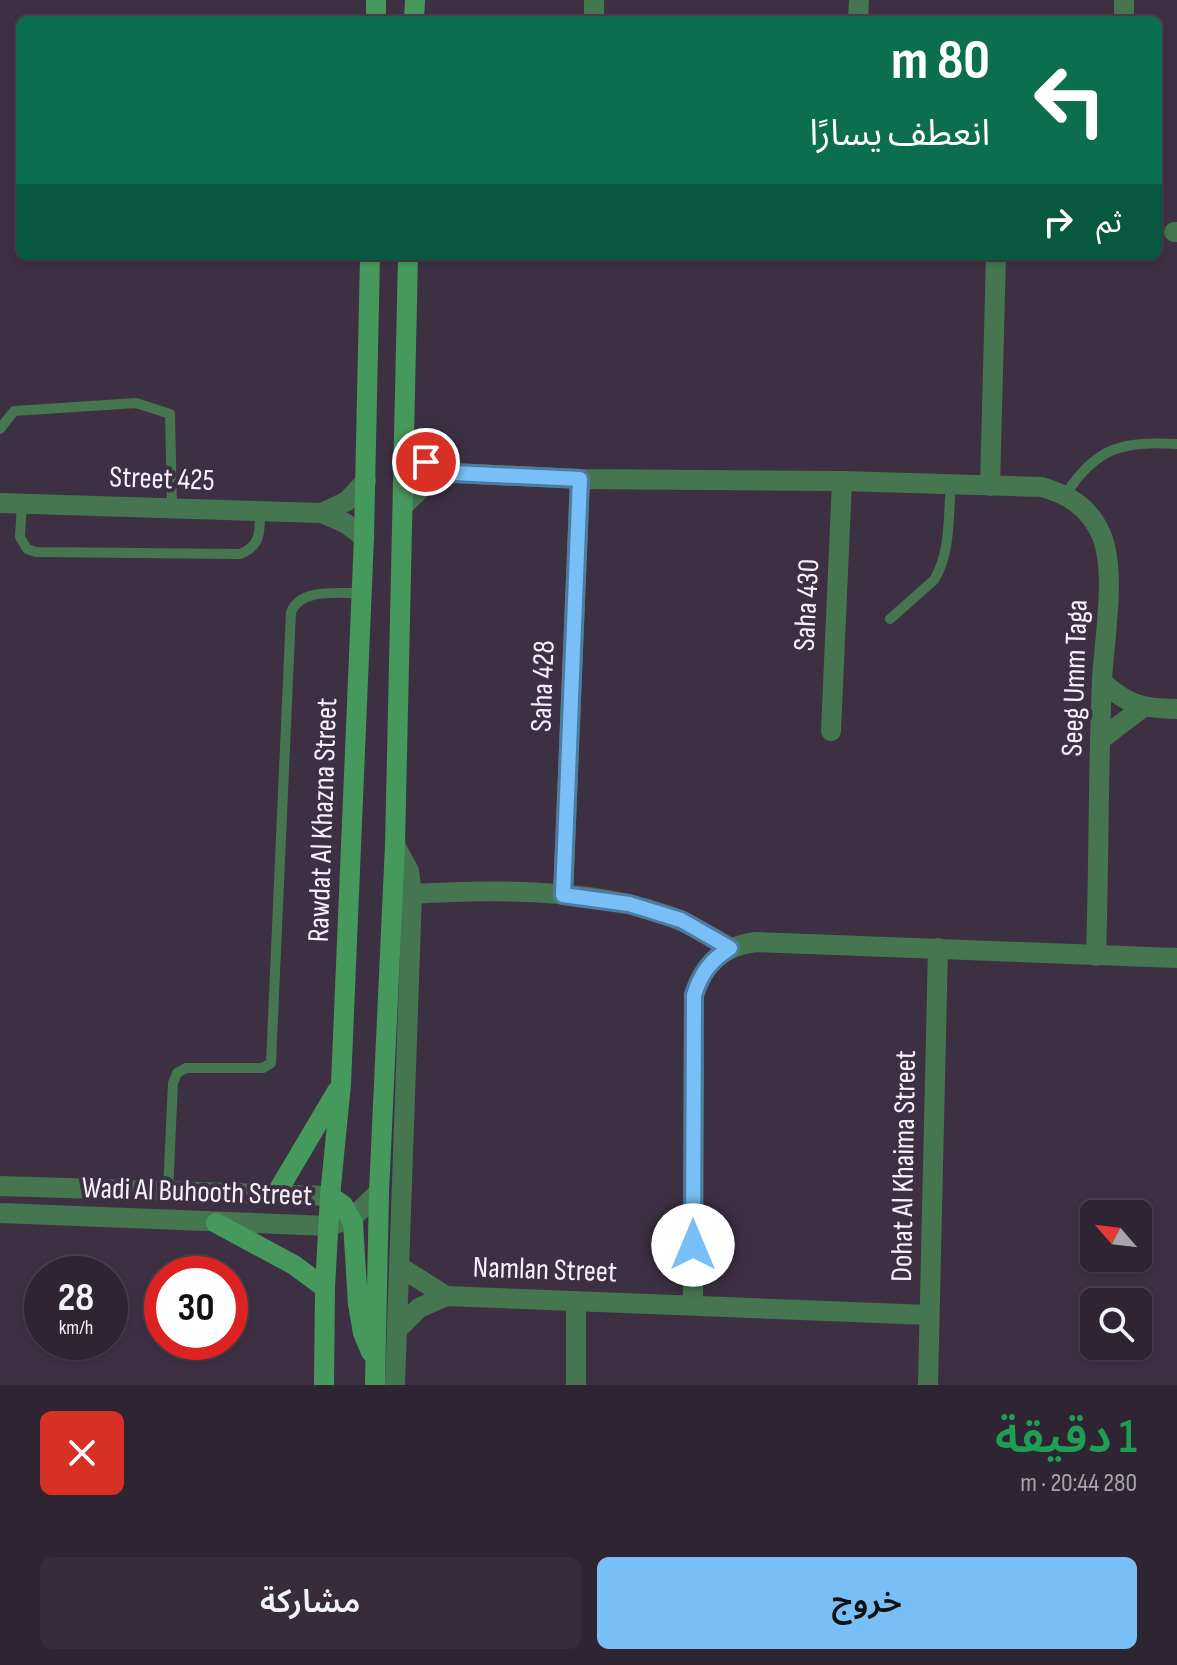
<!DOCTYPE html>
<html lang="ar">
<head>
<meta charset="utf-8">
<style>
	:root { --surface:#2e2432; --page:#362c3a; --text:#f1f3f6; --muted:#a7a4ac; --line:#49414d; --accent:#78bff7 }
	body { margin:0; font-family:"Sofia Sans Condensed","Noto Sans Arabic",sans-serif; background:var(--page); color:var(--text); direction:rtl; height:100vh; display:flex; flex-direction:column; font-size:30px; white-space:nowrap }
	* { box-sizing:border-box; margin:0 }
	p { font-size:26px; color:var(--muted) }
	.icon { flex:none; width:44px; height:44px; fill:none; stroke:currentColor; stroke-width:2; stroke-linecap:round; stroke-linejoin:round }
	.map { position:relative; height:1385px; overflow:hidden; direction:ltr }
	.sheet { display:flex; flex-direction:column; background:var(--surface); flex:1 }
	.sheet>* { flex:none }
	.top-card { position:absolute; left:16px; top:16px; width:1146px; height:244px; border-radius:12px; box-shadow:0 2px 6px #0004,0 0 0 2px var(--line); direction:rtl; background:#0b6e4f; color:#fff; overflow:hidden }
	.needle { width:52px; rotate:298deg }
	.buttons { position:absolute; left:1080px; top:1200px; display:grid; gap:16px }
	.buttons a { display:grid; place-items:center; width:72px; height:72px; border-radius:12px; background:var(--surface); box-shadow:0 2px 6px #0004,0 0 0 2px var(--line); font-size:40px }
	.speed { position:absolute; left:24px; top:1256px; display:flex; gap:16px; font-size:40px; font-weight:700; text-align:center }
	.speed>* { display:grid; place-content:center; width:104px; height:104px; border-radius:50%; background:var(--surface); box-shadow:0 2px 6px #0004,0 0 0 2px var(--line); line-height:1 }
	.speed small { font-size:20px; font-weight:400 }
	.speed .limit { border:12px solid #d22; background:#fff; color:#111 }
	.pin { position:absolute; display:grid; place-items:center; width:68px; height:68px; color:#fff; margin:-34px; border:4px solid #fff; border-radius:50%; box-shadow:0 2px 8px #0007 }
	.me { position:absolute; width:88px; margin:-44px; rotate:0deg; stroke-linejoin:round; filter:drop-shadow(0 0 6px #0008) }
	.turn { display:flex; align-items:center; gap:28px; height:168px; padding:0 40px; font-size:36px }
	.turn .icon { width:104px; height:104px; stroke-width:2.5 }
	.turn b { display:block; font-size:56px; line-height:68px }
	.then { display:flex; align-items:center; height:76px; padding:0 40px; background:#0003; gap:16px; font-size:30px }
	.round { display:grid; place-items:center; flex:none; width:84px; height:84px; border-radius:12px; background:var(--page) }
	.summary { display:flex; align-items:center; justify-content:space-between; height:136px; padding:0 40px }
	h1 { font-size:48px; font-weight:600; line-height:60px; color:#1e9e55 }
	.button { display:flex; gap:16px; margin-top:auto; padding:16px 40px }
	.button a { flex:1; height:92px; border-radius:12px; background:var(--accent); color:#111; font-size:32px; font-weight:600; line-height:92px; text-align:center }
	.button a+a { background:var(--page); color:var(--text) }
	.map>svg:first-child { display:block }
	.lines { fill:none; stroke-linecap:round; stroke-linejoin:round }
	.lane { stroke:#457650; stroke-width:10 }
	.street { stroke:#457650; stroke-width:20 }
	.secondary { stroke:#46995c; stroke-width:20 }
	.route-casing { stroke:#4e7ca1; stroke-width:20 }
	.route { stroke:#78bff7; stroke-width:14 }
	.labels { text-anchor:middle; stroke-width:8; stroke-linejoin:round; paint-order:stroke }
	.street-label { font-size:30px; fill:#f8f0fc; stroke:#3d3043 }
</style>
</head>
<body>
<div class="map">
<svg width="1177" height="1385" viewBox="0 0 1177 1385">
	<rect width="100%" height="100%" fill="#3d3043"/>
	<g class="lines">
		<g class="lane">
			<polyline points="0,429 14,411 136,403 170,414 172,508"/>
			<path d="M1066,494c30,-47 57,-53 111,-50"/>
			<path d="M22,503l-2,34 7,12 9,3 204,2c21,-8 20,-23 20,-43"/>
			<path d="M890,619l44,-39c17,-27 14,-64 17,-96"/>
			<path d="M168,1191l5,-108 4,-10 9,-5h77l8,-5 20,-451c10,-25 48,-18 70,-19"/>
		</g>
		<g class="street">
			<polyline points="594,20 594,0"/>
			<polyline points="858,20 859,0"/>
			<polyline points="1124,20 1124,0"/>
			<polyline points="1174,232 1177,232"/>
			<path d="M404,443l22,19 27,11 127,6 262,2 200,6c27,8 47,20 59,47 16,37 3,106 1,146 -4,92 -3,184 -6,276"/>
			<polyline points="990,486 996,256"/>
			<polyline points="0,503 322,513 345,523 364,537"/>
			<polyline points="403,506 425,485 453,473"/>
			<polyline points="322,513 347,501 366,481"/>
			<path d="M1102,682c28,24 39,26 75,27"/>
			<polyline points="831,731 842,481"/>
			<polyline points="1100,740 1142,708"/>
			<polyline points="395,845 409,871 412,894 395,1385"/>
			<path d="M412,894c80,-5 195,-6 269,27 17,7 33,18 49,27"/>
			<polyline points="563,895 580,479"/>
			<polyline points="0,1186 330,1196"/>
			<polyline points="0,1213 329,1226 352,1218 379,1192"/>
			<polyline points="400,1267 446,1296"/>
			<path d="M693,1304l1,-309c10,-32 29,-49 62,-53l421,16"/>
			<polyline points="398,1329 419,1308 446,1296 929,1315"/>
			<polyline points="576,1385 576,1301"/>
			<polyline points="928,1385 938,948"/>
		</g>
		<g class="secondary">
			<polyline points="376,20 376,0"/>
			<polyline points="414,20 415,0"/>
			<polyline points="276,1194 337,1091"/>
			<polyline points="330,1196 343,1205 353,1223 358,1304 363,1333 371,1352"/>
			<polyline points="216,1223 294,1265 325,1288"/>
			<polyline points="324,1385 325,1288 330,1196 341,1084 364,537 370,256"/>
			<polyline points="375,1385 379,1192 395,845 408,256"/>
		</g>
	</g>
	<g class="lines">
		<g class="route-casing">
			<path id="route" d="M426,462l27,11 127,6 -17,416 66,9 52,16 49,28c-19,12 -29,25 -36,47l-1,250"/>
		</g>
		<use href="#route" class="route"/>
	</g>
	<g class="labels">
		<g class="street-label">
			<text transform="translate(162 478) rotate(2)" y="10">Street 425</text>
			<text transform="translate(806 605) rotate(-87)" y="10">Saha 430</text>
			<text transform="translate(1074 678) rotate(-88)" y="10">Seeg Umm Taga</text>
			<text transform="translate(542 686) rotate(-88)" y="10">Saha 428</text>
			<text transform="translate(322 820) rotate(-88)" y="10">Rawdat Al Khazna Street</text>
			<text transform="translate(903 1166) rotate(-89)" y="10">Dohat Al Khaima Street</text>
			<text transform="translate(197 1191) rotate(2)" y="10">Wadi Al Buhooth Street</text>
			<text transform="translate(545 1269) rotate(2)" y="10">Namlan Street</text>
		</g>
	</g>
</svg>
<div class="buttons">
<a><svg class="needle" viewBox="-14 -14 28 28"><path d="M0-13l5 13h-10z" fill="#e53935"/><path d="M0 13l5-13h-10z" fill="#a7a4ac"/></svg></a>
<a><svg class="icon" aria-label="search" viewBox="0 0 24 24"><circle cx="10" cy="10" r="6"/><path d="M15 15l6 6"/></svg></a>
</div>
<div class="speed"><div>28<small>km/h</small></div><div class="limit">30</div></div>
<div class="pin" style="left:426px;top:462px;background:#d93025"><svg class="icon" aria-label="arrive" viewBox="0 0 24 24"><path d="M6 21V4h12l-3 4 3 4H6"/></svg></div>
<svg class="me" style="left:693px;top:1245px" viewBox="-20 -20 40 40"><circle r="19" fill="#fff"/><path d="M0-13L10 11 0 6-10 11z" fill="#78bff7"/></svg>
<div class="top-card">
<div class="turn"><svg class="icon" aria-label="left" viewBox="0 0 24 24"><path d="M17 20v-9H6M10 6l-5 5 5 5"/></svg><div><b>80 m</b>انعطف يسارًا</div></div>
<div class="then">ثم<svg class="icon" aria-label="right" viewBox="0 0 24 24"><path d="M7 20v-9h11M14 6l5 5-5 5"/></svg></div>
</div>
</div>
<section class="sheet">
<div class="summary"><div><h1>1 دقيقة</h1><p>280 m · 20:44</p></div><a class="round" style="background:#d93025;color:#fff"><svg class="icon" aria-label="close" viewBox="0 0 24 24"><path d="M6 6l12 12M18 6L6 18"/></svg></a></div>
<div class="button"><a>خروج</a><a>مشاركة</a></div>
</section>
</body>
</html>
